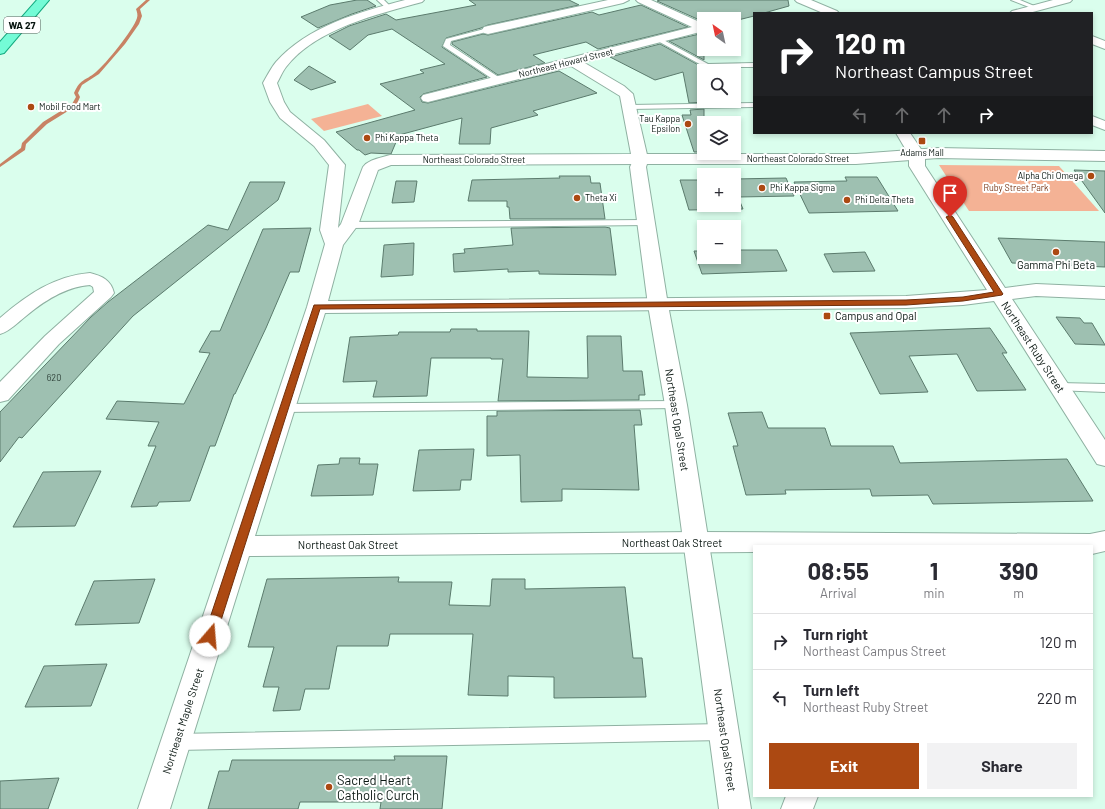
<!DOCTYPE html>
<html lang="en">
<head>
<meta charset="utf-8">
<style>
	:root { --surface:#fff; --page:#f2f2f3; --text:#2b2b33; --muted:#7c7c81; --line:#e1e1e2; --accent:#ac4912 }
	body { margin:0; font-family:Barlow,sans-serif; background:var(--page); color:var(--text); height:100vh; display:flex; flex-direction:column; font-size:15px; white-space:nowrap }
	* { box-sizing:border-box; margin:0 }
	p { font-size:13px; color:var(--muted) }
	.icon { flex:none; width:22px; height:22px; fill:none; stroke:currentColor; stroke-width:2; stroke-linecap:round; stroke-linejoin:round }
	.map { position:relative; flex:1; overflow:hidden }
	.panel { position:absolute; left:753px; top:545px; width:340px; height:252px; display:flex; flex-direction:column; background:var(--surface); border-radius:0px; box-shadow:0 2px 6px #0003 }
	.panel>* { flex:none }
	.guide { position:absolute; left:753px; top:12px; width:340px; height:122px; border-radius:0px; box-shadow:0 2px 6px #0003; background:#202124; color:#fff; overflow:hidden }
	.needle { width:26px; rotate:327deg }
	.controls { position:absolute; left:697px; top:12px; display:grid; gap:8px }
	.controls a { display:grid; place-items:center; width:44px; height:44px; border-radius:0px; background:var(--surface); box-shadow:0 2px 6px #0003; font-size:20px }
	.pin { position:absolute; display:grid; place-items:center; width:34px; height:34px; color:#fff; margin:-41px -17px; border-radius:50% 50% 50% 0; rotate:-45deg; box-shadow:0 0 4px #0007 }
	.pin .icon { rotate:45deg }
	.me { position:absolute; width:44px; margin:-22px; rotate:18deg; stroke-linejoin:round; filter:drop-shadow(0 0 3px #0008) }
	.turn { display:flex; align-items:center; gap:14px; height:84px; padding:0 16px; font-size:18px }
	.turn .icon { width:52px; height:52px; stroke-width:2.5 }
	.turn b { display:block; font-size:28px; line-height:34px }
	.lanes { display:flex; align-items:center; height:38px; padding:0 16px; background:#0003; justify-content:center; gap:20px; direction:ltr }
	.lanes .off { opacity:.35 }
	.eta { display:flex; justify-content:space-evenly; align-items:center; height:68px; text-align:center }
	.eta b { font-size:24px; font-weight:700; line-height:28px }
	.primary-button { display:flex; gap:8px; margin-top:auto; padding:8px 16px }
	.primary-button a { flex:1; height:46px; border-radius:0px; background:var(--accent); color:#fff; font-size:16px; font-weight:700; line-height:46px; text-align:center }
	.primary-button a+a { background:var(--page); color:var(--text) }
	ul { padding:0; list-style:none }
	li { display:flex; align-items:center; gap:12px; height:56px; padding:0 16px; border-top:1px solid var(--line) }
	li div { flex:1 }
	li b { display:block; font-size:15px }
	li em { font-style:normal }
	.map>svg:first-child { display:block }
	.green { fill:#f4b295 }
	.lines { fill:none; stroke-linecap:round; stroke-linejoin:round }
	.stream { fill:#c88264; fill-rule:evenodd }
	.building { fill:#9ec0b1; stroke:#5b7b6d }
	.lane-casing { stroke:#8fb1a2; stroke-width:2 }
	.street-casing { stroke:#8fb1a2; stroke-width:2 }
	.secondary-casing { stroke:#8fb1a2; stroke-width:2 }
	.primary-casing { stroke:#13aa7f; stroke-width:2 }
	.lane { fill:#fff; fill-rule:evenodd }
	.street { fill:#fff; fill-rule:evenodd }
	.secondary { fill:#fff; fill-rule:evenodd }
	.primary { fill:#74fbd6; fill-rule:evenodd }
	.route { fill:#ac4912; stroke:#702f0c }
	.poi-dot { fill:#ac4912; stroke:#fff; stroke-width:1.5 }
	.labels { text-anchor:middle; stroke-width:4; stroke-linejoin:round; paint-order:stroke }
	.far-street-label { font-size:9px; fill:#091611; stroke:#fff }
	.far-poi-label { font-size:9px; fill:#091611; stroke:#fff; text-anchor:start }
	.far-park-label { font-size:9px; fill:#7a3818; stroke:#fff }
	.number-label { font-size:9px; fill:#2e4039 }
	.shield { fill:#fff; stroke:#535c58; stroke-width:1 }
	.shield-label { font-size:10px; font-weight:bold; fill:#091611 }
	.poi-label { font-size:11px; fill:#091611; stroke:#fff }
	.street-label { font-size:11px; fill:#091611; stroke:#fff }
	.near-poi-label { font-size:13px; fill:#091611; stroke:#fff; text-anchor:start }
</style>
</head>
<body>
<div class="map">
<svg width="1105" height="809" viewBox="0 0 1105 809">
	<rect width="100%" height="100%" fill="#dafeed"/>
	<g class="green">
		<polygon points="368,104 382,116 324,131 311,119"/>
		<polygon points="939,165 1059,166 1099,211 969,211"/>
	</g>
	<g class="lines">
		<path class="stream" d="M146,0h4l-10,9 2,7 -3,8 -14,20 -26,30 -17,11 -4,8 2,4 -4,9 -29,18 -21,20 -1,6 -25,17v-3l21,-16 1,-5 21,-21 29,-18 4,-7 -2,-4c7,-15 10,-11 22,-21 9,-7 38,-43 41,-54 1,-3 0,-6 -1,-9z"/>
	</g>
	<g class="building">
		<polygon points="357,0 367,0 376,6 352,14 318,28 301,17 330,5"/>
		<polygon points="469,0 569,0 579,5 488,25 481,28 446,38 442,47 487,77 423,94 420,97 422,102 428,103 559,71 597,93 533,111 538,115 491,128 490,144 459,144 462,118 399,135 391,154 371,153 365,155 359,150 357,150 336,132 415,110 380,84 424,73 420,70 445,64 392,29 368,35 350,50 329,36 349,26 386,14 396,20 476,5"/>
		<polygon points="660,0 788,0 789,6 764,13 754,13 754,16 734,21 734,19 704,19 704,22 657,1"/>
		<polygon points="641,5 688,27 598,49 586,42 533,55 545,63 498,75 452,44 452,42 483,34 488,35 592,12 599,15"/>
		<polygon points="704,33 704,49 722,49 704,54 704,60 669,41"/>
		<polygon points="660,44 704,68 704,102 689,103 683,72 655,80 610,57"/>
		<polygon points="309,66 336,82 311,90 294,80"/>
		<polygon points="704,109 704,152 694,152 682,115 691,115 690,110"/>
		<polygon points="1074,170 1105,171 1105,213"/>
		<polygon points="559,176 590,176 591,183 600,183 605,219 510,219 509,207 507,207 507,201 468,201 472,180 560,178"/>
		<polygon points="845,177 877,177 898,211 809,213 794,182 847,181"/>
		<polygon points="786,178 794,196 738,197 743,209 689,210 680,180 704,180 704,205 734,205 734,179"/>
		<polygon points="396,181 417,181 414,202 392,203"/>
		<polygon points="250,182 285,182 278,200 133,316 22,438 19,437 0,462 0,412 91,317 108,302 208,225 228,230"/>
		<polygon points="605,227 610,228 616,275 539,274 539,271 508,272 508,269 454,272 453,254 465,253 464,249 513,245 511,228"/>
		<polygon points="311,228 299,272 290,272 266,328 235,394 234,394 215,446 210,446 190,501 159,502 157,506 131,507 156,446 148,446 159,422 106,419 117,401 184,404 210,353 199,352 211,331 220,331 263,229"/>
		<polygon points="998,238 1105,242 1105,267 1012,263"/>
		<polygon points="414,243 413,275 381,277 384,245"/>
		<polygon points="734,250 777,250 787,271 702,274 694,251 704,251 704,257 734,257"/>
		<polygon points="865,252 875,271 833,272 824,254"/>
		<polygon points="1056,317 1080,318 1084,323 1092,323 1105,345 1075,344"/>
		<polygon points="990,328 1007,353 1002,353 1026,390 977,391 957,354 909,356 928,392 880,394 850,333"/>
		<polygon points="451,329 477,329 477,331 529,331 527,377 588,378 587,336 621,336 623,371 642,371 645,395 639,395 639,400 498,401 503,359 491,359 491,358 431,358 427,396 373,397 377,381 343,382 350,337 398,335 399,332 450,332"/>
		<polygon points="640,410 642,425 634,425 639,490 562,489 562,501 521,502 520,455 487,456 487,416 497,416 497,411"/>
		<polygon points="762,412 768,428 825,428 831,446 893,446 900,463 1067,459 1093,501 933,504 928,495 872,496 870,489 785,490 786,494 746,495 733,446 738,446 728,413"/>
		<polygon points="474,449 471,480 461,480 460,490 413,491 419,450"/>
		<polygon points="340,458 360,458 359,464 378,464 373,495 311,496 318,465 339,464"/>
		<polygon points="101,471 75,526 13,527 43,472"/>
		<polygon points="399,577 398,582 452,582 449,605 490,606 492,579 525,579 525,589 625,587 633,658 642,658 646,697 554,698 554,677 508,676 508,696 468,695 473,634 390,634 388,646 337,646 329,689 305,689 300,710 273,711 279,687 263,687 274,647 248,647 267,579"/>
		<polygon points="155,579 139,623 75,625 94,581"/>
		<polygon points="107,664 91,706 25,707 44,666"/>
		<polygon points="394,756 447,756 442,809 380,809 381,802 300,802 298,809 208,809 219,771 229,771 232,760 395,760"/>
		<polygon points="59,778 48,809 0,809 0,781"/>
	</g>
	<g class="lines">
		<g class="lane-casing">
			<g id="lane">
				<polygon points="377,0 384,0 392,8 387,9"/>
				<polygon points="1011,0 1020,0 1039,8 1034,9"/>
				<polygon points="488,28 491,30 490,31 451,41 450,45 500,78 501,80 497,82 443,46 446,39"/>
				<polygon points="658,37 708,64 754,63 754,67 705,67 656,40 655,39"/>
				<polygon points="754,103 754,107 630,109 626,107 630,105"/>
				<polygon points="645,220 648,221 650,223 648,225 349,228 344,225 349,222"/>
				<polygon points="1059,383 1105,384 1105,392 1055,390 1053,387 1055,384"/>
				<polygon points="676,401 680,402 682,405 680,408 283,412 279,411 277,408 279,405 283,404"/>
				<polygon points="723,724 729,726 731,732 729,738 723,740 176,750 170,748 168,742 170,736 176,734"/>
			</g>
		</g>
		<g class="street-casing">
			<g id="street">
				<path d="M405,0h19l-2,2c-44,12 -107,27 -136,65 -4,5 -6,11 -9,16l7,19 6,10 34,28 21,25 -7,63 3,-4 22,-57c6,-8 18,-9 27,-12l241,-1 -11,-58 -49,-30 -143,36 -5,-1 -2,-3 2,-3 269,-68 -54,-25 -2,-2h15l53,24v7l-121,31 41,24 9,8 15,65 -3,3 -5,2 -249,1 -13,5 -20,55 -15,20 -15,56 578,-5 81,-6 -78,-124v-11l-13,-22h14l15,22v11l80,122 31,-4 69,3v12l-69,-3 -24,3 93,141v26l-8,-2 -103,-163 -31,4 -57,3 -581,5 -70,223 441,-4 394,2 15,-3v20l-13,3v-8h-338v6l-505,4 -79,253h-32l169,-502 18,-63 -5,-14 9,-65 -15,-19 -34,-28 -10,-16 -7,-19c4,-7 8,-15 13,-21 32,-36 83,-50 129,-62z"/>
				<polygon points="608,0 629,0 623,3 488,34 484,33 482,30 484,27 488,26"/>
				<polygon points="795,0 811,0 837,11 839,13 823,13 797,2"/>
				<polygon points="1053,0 1072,0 1070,2 1029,13 1010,13 1012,11"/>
				<polygon points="1092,36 1105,41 1105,49 1092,44"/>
				<polygon points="1092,116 1105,121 1105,130 1092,125"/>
				<path d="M90,273c12,3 21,7 24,20l-3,4 -52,47 -51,56 -8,2v-20l45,-46 49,-44 -1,-5 -3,-2c-25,2 -46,16 -64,31 -9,7 -16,15 -26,18v-16c27,-23 54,-42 90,-45z"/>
				<polygon points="786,796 818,796 813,809 781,809"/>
			</g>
		</g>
		<g class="secondary-casing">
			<polygon id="secondary" points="938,148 1105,151 1105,161 938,158 856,164 647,164 646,167 668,305 687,405 751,809 719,809 665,405 648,305 630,167 635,156 640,154 856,154"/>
		</g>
		<g class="primary-casing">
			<polygon id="primary" points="37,0 49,0 4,53 0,54 0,42"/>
		</g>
		<use href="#lane" class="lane"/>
		<use href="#street" class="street"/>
		<use href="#secondary" class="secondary"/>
		<use href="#primary" class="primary"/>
	</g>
	<polygon class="route" points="950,215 953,217 1003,294 1002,295 963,301 906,305 320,309 216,636 214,640 210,641 206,640 204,636 314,305 906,300 963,297 994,292 946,217"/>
	<g class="poi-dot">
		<circle cx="31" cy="107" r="4"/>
		<circle cx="688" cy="124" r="4"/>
		<circle cx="367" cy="138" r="4"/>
		<rect x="918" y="137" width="8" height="8" rx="2"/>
		<circle cx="1091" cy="176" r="4"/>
		<circle cx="762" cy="188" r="4"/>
		<circle cx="577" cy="198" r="4"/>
		<circle cx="847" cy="200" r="4"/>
		<circle cx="1056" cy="252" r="4"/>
		<rect x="823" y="312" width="8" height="8" rx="2"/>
		<circle cx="329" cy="787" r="4"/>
	</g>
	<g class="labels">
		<g class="far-street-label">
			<text transform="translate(566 63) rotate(-14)" y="3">Northeast Howard Street</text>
			<text x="798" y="162">Northeast Colorado Street</text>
			<text x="474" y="163">Northeast Colorado Street</text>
		</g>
		<g class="far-poi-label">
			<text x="39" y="110">Mobil Food Mart</text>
			<text x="680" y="122" text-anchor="end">Tau Kappa<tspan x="680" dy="10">Epsilon</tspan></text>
			<text x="375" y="141">Phi Kappa Theta</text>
			<text x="922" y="156" text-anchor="middle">Adams Mall</text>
			<text x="1083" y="179" text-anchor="end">Alpha Chi Omega</text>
			<text x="770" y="191">Phi Kappa Sigma</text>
			<text x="585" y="201">Theta Xi</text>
			<text x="855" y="203">Phi Delta Theta</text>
		</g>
		<g class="far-park-label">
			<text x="1016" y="191">Ruby Street Park</text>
		</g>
		<g class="number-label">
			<text x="54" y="381">620</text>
		</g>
		<rect class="shield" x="4" y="17" width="36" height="16" rx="3"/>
		<g class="shield-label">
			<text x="22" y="29">WA 27</text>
		</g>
		<g class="poi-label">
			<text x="1056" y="269">Gamma Phi Beta</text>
			<text x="835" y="320" text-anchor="start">Campus and Opal</text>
		</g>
		<g class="street-label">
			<text transform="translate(1033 347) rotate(57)" y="4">Northeast Ruby Street</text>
			<text transform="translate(677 420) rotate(81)" y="4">Northeast Opal Street</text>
			<text x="672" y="547">Northeast Oak Street</text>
			<text x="348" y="549">Northeast Oak Street</text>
			<text transform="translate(183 721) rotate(-72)" y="4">Northeast Maple Street</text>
			<text transform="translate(725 740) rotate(82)" y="4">Northeast Opal Street</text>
		</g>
		<g class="near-poi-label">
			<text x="337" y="785">Sacred Heart<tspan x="337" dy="15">Catholic Curch</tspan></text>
		</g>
	</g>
</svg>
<div class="controls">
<a><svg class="needle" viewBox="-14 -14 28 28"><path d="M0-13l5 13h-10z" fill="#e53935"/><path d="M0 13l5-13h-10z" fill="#7c7c81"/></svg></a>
<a><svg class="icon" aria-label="search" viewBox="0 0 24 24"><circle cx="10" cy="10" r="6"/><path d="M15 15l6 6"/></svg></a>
<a><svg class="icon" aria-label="layers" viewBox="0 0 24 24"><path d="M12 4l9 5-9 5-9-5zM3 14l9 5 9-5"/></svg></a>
<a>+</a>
<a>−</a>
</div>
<div class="pin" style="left:950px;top:217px;background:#d93025"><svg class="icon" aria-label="arrive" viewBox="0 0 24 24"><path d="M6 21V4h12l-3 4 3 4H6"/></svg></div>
<svg class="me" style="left:210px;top:636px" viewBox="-20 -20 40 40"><circle r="19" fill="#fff"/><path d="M0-13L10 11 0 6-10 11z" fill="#ac4912"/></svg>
<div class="guide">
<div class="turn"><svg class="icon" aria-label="right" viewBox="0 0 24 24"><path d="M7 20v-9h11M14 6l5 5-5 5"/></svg><div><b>120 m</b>Northeast Campus Street</div></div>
<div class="lanes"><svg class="icon off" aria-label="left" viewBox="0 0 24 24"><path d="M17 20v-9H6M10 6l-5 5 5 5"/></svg><svg class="icon off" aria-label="ahead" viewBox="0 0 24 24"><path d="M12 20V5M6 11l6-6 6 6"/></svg><svg class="icon off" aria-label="ahead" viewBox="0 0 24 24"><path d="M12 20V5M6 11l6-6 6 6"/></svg><svg class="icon" aria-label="right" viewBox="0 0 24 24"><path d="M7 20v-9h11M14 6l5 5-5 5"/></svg></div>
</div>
<section class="panel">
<div class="eta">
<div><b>08:55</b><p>Arrival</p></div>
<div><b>1</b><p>min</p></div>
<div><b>390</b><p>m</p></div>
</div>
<ul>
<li><svg class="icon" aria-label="right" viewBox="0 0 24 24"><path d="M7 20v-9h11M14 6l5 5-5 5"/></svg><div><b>Turn right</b><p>Northeast Campus Street</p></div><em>120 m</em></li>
<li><svg class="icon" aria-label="left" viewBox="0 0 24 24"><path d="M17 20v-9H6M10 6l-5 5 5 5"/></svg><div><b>Turn left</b><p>Northeast Ruby Street</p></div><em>220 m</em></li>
</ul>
<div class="primary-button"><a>Exit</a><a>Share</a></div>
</section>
</div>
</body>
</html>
